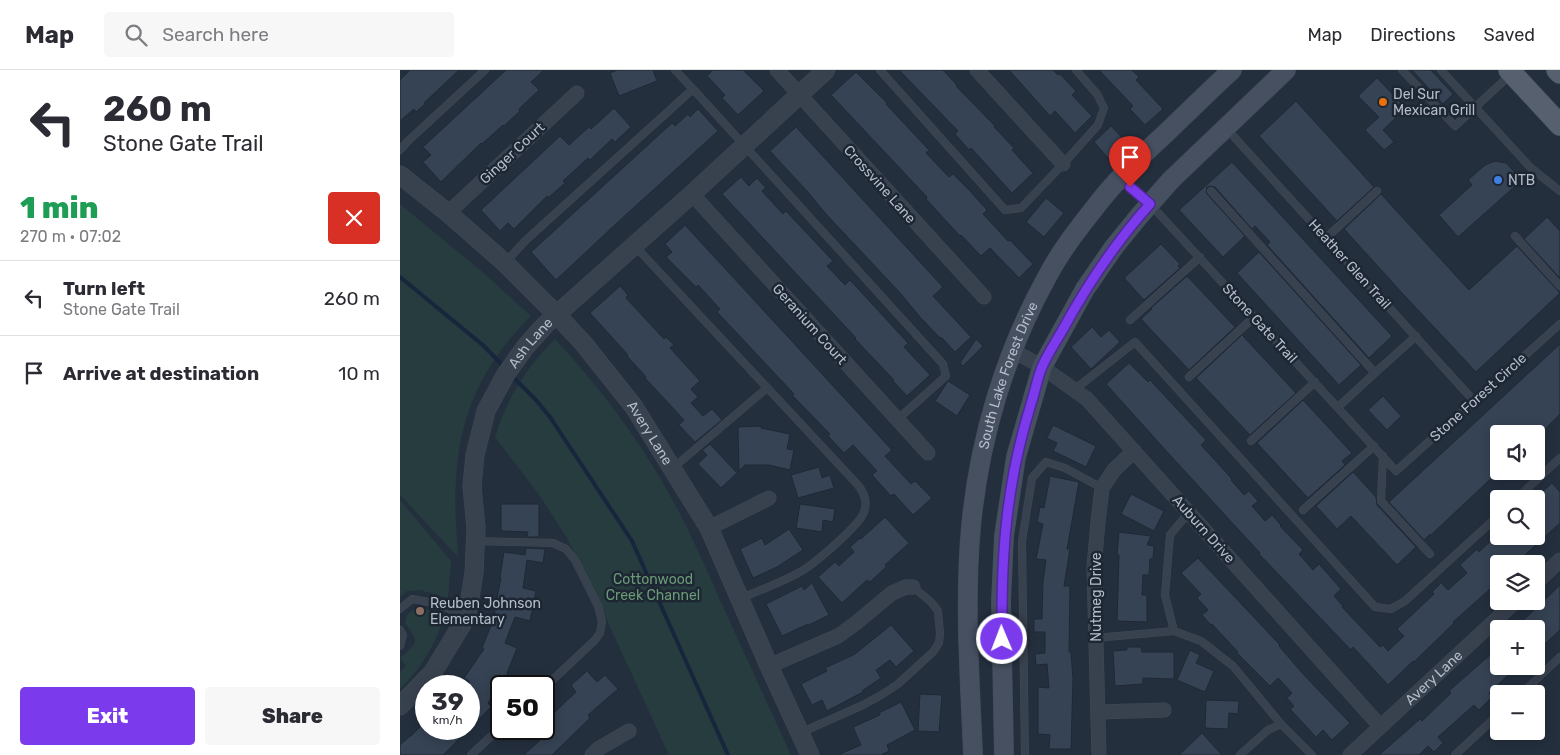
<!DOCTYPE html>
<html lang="en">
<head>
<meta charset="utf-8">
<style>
	:root { --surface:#fff; --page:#f7f7f7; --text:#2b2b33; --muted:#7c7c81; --line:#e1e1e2; --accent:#7c3aed }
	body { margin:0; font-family:Rubik,sans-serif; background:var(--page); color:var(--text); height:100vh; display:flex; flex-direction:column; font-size:19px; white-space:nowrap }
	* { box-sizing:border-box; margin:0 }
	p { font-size:16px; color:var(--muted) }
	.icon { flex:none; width:28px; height:28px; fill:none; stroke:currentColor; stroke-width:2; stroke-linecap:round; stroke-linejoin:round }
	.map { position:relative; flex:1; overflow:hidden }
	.side { display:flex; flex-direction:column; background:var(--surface); width:400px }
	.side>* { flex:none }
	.banner { background:#fff; color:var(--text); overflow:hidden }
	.fabs { position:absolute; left:1090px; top:355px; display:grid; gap:10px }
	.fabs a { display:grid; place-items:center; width:55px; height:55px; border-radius:5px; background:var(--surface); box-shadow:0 2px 12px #0003; font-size:25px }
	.speed { position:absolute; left:15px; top:605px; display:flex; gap:10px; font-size:25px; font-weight:700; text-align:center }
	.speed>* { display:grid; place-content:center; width:65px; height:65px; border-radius:50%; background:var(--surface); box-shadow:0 2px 12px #0003; line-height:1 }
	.speed small { font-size:12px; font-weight:400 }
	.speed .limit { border:2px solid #111; border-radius:8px; background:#fff; color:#111 }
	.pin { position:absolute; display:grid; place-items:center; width:42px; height:42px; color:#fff; margin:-51px -21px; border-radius:50% 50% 50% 0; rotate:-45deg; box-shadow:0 0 5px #0007 }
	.pin .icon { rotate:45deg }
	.me { position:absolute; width:55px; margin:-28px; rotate:359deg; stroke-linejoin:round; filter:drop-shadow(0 0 4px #0008) }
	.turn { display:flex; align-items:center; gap:18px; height:105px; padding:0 20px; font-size:22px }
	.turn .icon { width:65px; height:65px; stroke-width:2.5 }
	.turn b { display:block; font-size:35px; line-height:42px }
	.round { display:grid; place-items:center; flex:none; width:52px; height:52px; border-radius:5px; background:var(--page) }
	.summary { display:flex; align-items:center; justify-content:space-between; height:85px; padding:0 20px }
	h1 { font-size:30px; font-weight:800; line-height:38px; color:#1e9e55 }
	.button { display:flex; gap:10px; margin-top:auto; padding:10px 20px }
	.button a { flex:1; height:58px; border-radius:5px; background:var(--accent); color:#fff; font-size:20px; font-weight:800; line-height:58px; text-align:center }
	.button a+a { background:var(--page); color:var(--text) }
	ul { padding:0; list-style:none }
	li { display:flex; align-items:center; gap:15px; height:75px; padding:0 20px; border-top:1px solid var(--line) }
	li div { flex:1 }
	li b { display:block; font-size:19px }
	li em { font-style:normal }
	header { display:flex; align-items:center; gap:30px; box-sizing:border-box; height:70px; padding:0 25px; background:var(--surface); border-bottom:1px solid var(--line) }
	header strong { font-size:24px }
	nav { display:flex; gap:28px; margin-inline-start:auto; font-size:18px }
	.search { width:350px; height:45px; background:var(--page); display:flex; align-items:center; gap:12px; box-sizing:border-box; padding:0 18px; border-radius:5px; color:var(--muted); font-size:19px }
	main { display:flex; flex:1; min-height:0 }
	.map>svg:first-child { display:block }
	.green { fill:#263c3f }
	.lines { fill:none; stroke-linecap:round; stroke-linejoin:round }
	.stream { stroke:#17263c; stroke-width:4 }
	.building { fill:#364354; stroke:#1f2835 }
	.service-casing { stroke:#414a57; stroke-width:8 }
	.minor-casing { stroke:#414a57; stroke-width:15 }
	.tertiary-casing { stroke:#414a57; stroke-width:19 }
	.secondary-casing { stroke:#414a57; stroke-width:20 }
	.primary-casing { stroke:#414a57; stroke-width:22 }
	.service { stroke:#38414e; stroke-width:7 }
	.minor { stroke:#38414e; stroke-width:14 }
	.tertiary { stroke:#38414e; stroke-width:18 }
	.secondary { stroke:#465061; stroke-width:19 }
	.primary { stroke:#56606e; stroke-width:21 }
	.route-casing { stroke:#51269a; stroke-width:12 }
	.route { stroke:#7c3aed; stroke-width:9 }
	.food-dot { fill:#e8710a; stroke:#1d2633; stroke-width:2 }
	.shop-dot { fill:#3f7fe0; stroke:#1d2633; stroke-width:2 }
	.education-dot { fill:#8d6e63; stroke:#1d2633; stroke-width:2 }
	.labels { text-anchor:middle; stroke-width:5; stroke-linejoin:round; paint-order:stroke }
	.poi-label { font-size:14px; fill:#b4bcc9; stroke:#1d2633; text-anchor:start }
	.street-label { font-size:14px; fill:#b4bcc9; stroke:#1d2633 }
	.park-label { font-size:14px; fill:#6b9a76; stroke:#1d2633 }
</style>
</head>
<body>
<header>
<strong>Map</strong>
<div class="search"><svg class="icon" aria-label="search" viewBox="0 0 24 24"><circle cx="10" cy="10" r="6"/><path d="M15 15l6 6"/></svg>Search here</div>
<nav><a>Map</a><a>Directions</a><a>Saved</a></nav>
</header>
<main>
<section class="side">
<div class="banner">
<div class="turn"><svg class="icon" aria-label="left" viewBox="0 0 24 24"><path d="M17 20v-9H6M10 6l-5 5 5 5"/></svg><div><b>260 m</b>Stone Gate Trail</div></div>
</div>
<div class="summary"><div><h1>1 min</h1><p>270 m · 07:02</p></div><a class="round" style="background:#d93025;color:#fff"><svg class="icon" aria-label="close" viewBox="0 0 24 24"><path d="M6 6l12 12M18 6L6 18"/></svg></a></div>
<ul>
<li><svg class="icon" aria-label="left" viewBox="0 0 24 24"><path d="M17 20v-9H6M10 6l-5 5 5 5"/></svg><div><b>Turn left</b><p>Stone Gate Trail</p></div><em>260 m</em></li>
<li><svg class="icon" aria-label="arrive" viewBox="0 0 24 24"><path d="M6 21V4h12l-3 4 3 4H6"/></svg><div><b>Arrive at destination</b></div><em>10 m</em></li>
</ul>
<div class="button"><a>Exit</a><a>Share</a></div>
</section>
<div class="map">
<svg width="1160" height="685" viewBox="0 0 1160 685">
	<rect width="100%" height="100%" fill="#242f3e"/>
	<g class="green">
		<path d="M0,134l80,66 51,46c-47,46 -72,98 -75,165 -2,25 1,51 2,76l-58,-62z"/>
		<path d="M155,269c36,39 69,80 97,126 27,42 48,89 68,135 24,52 47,103 71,155h-122l-82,-178 -20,-39 -27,-42 -45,-59c12,-38 31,-70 60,-98z"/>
		<polygon points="0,430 51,491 48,528 20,520 7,521 0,527"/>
		<path d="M17,538l8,1 19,7c-7,26 -24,54 -44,73v-17l6,-6 -6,-8c18,-16 20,-15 5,-35 1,-9 4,-11 12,-15z"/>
	</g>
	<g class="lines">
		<g class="stream">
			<polyline points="0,207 84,276 104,297"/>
			<polyline points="112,306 136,330 150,347 232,471 328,685"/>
		</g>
	</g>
	<g class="building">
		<polygon points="10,0 59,0 24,33 25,34 16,42 14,39 0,51 0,10"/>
		<polygon points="106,0 144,0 131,12 139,20 119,39 120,41 104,56 103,55 82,74 81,73 41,112 23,92 31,85 23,77"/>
		<polygon points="217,0 253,0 257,11 219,26 210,3"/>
		<polygon points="313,0 343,0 364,21 338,45 322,28 325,25 307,6"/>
		<polygon points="499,0 543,0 557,15 556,16 595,56 594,57 614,78 612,80 633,103 612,123 571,78 569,80 555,64 558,61"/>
		<polygon points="609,0 653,0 658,5 660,4 676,21 672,25 692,46 675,63 655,41 650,46"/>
		<polygon points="699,0 732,0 739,7 736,10 763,39 745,55 730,39 733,36"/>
		<polygon points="1012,0 1031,0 1053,24 1043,34"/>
		<polygon points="456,2 487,33 486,34 529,80 526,83 549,107 553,104 571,122 587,140 583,144 608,171 610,170 633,194 619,208 590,178 581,186 561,165 560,166 526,129 527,127 431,25"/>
		<polygon points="977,8 1006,38 983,60 994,72 984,80 965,60 979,47 958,26"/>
		<polygon points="896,31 974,117 937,151 859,66"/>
		<polygon points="214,38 231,57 215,72 212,69 190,90 188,88 163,111 165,113 148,128 147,126 114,159 108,153 100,161 81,140 160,66 169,75 189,57 191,59"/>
		<polygon points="298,39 318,61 218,152 156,210 131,182 272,53 275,56 288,44 290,47"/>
		<polygon points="711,56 727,73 710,90 694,72"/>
		<polygon points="396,57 543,217 533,226 571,267 555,282 541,267 540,268 520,247 501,224 426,144 407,121 370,81"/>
		<polygon points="1095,91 1106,93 1122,110 1058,167 1039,145 1072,115 1068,110 1085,95"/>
		<polygon points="832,92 992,266 969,288 867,175 870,172 855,156 852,159 815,117 810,116 807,117 806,122 807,124 845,166 823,187 779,140"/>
		<polygon points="341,107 349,116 357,108 366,118 362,121 383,144 386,141 433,191 427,196 445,215 450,210 508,273 504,277 530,305 507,326 493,311 494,310 455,269 456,268 322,124"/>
		<polygon points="981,124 1069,220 1117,176 1160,223 1076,302 1004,225 944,159"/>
		<polygon points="646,128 664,143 644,167 626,152"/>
		<polygon points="1147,147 1160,161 1160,208 1124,169"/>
		<polygon points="285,155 492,380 485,386 511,414 515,411 532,428 513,445 494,424 491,426 472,405 477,401 453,375 444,383 428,366 430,364 392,325 394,324 317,242 320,239 298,215 296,217 266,187 272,182 265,174"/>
		<polygon points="761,174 780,194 778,196 780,198 744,230 724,208"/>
		<polygon points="859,182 961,295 939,315 837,203"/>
		<polygon points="787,206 835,257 789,300 741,249 752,239 751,238"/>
		<polygon points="220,216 228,225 226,228 264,269 266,267 274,275 270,278 300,311 291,319 298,327 291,333 303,346 312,339 322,350 295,372 279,355 284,350 245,308 246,307 227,286 228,285 190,243"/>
		<polygon points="692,257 701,267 709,260 720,272 691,299 671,277"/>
		<polygon points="842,265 896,323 850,365 796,308"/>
		<polygon points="576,269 583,276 563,296 560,293"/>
		<polygon points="1160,274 1160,344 1140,364 1099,364 1099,401 1031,465 1030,464 1024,470 989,432"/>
		<polygon points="729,293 748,312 750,310 806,370 801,375 832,409 831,410 844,425 849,421 858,431 852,436 865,451 872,445 881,455 880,456 903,480 899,484 913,500 919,494 927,503 941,519 934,526 943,536 942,537 980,577 983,575 988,581 1004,566 997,559 1034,524 1032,522 1041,513 1048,520 1067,503 1060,495 1077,479 1079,482 1096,466 1136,466 1136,427 1152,413 1160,422 1160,453 1115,494 1099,494 1099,511 1053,552 1054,553 1014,592 1013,591 988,615 953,577 951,580 859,484 860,483 769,384 706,314"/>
		<polygon points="548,311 570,325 557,346 535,331"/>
		<polygon points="983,326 1001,346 987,360 968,340"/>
		<polygon points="903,330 952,383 942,391 945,395 908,428 857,373"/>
		<polygon points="653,355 696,376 686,397 653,381 657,373 647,368"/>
		<polygon points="361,356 361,358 390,364 387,379 394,380 390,400 369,395 345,395 339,401 338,357"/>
		<polygon points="310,374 337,403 321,418 298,394 307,385 302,380"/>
		<polygon points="419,397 422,408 430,405 434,418 398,428 391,405"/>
		<polygon points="953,402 976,427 977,435 1016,477 997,495 951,446 937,459 916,436"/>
		<polygon points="650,406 679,412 667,479 670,479 664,516 670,516 669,582 671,582 673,609 671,679 649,679 650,665 638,664 638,617 649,618 647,594 636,595 635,584 645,583 645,562 634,562 634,549 642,549 643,511 646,490 636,489 643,454 637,452 640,437 644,438"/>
		<polygon points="731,424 764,441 754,461 721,444"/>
		<polygon points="101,434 139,434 139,467 127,467 128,462 101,461"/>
		<polygon points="400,434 435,439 433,452 423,450 422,462 396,458"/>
		<polygon points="485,447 509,473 485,495 487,496 470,512 467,510 442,533 418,507 435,492 439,496 454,482 450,477 460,468 461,469"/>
		<polygon points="389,459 403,480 377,497 353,508 340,479 362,468 365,475"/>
		<polygon points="719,462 751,466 747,475 754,476 753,489 750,489 749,505 743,505 742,525 747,525 747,552 717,551 719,485 717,485"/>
		<polygon points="126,478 145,479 143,493 127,490 123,518 136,521 130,551 115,547 105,573 117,578 107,603 108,603 88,633 91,637 79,649 69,638 69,611 64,608 84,579 82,578 96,543 94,543 101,508 100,507 104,482 125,485"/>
		<polygon points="798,488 880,575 879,576 903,604 950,653 932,670 923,660 916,667 890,639 894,636 887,628 892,623 878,608 870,616 837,583 838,582 812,554 811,555 802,545 808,540 797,528 801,524 781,503"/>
		<polygon points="412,513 429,545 409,555 408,554 382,566 366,534 402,516 404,520"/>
		<polygon points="1160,515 1160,560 1136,582 1136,559 1114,559"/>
		<polygon points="491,555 514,581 496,597 490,590 476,600 481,608 462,621 463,622 427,641 422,630 412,635 401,614 427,601 425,598 455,584"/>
		<polygon points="727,577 741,577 742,582 774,582 774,609 743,608 743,614 715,616 713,581 727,580"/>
		<polygon points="1099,577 1099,596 1118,596 1089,623 1092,627 1079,640 1074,635 1038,667 1043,673 1034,682 1028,676 1019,685 979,685 1020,649 1022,651 1051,623 1049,621"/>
		<polygon points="790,580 800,585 796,593 814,601 805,622 777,610"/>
		<polygon points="187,601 197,612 205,605 218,619 188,645 190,648 152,685 124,685 141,669 132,659 144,659 144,652 176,622 171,615"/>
		<polygon points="520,624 542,625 539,662 518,661"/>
		<polygon points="806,630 839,631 838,644 829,643 828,659 805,658"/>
		<polygon points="501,632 515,660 487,675 489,681 481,685 438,685 461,675 453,657 480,645 479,643"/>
		<polygon points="26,651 26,659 55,659 62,666 43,685 0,685 0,675 10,666 11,666"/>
		<polygon points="802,663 822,685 779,685"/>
	</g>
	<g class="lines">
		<g class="service-casing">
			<g id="service">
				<polyline points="275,0 293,19"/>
				<polyline points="480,0 605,140 621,138 663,94 698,55 704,38 697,24 676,0"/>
				<polyline points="1002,0 1055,56 1110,5"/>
				<polyline points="1041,0 1131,98 1160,121"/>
				<polyline points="826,58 1074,331"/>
				<polyline points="0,80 8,71 85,0"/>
				<polyline points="720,109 750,134 996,401 1160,254"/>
				<polyline points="811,121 975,303 938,337"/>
				<polyline points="1115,166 1160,216"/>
				<polyline points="926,168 977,121"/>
				<path d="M234,175l223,239c7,8 11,17 7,28 -4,13 -51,53 -64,60 -19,11 -41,18 -60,27"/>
				<polyline points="105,193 125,171 293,19 543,294 546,306 498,349"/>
				<polyline points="730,250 800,187"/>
				<polyline points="975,303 1016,266"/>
				<polyline points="789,307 854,247"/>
				<polyline points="674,320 735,272 975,537 991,539 1005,531 1099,445"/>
				<polyline points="851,371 915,312"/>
				<polyline points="983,386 981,431 1030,484"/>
				<polyline points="273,398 367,318"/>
				<polyline points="1116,429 1160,388"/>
				<polyline points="903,440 974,376"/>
				<polyline points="76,471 153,473 166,479 175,490 198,536 202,552 200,563 195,570 144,618"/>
				<polyline points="0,539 12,529 34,533 67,546"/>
				<polyline points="0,560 3,565 0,576"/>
				<polyline points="774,561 765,525 770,465 789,442"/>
				<polyline points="695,568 774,561 801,571 833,596 881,654"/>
				<polyline points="1121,624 1160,587"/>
				<polyline points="400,663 463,635 483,624 498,614 533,582 539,573 540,563 538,541 531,532 513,517"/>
				<polyline points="71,685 101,657"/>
				<polyline points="625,685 622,471 632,408 646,392 665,398 702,418"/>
				<polyline points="840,685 868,660 881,654 912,685"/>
				<polyline points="1055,685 1099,644"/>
			</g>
		</g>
		<g class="minor-casing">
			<g id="minor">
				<polyline points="377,0 584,227"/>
				<polyline points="577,0 663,94"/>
				<polyline points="292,124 528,383"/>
				<polyline points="48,143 177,23"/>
				<path d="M612,281c28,12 50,31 75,48l293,327"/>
				<polyline points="309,458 369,428"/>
				<polyline points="1136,513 1160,490"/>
				<polyline points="369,596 438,566 456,553 492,523 506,517 513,517"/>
				<polyline points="698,642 764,640"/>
				<polyline points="192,685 198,679 229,661"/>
				<polyline points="699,685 694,497 698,452 702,418 714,400 734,381"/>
				<path id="s1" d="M950,685l166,-154"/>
			</g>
		</g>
		<g class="tertiary-casing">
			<g id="tertiary">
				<path id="s2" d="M0,105l48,38 57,50 51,51 28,30 50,63 75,121 60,138 41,89"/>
				<path id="s3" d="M0,636l33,-34 34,-56 7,-43 2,-45 -4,-42 3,-31 11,-44 20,-37 20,-28 20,-22 146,-130 134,-124"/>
			</g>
		</g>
		<g class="secondary-casing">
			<g id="secondary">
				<path id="s4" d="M573,685c-3,-76 -9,-152 -2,-228 8,-87 34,-174 76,-250 14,-27 34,-52 53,-76 19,-24 42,-46 65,-67 22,-21 44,-43 67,-64"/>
				<polyline points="604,685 601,531 604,466 616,387 642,297 685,219 714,177 740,145 771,110 886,0"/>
			</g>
		</g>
		<g class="primary-casing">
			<g id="primary">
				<polyline points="1109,0 1160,55"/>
				<polyline points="1157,0 1160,3"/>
			</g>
		</g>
		<use href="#service" class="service"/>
		<use href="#minor" class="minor"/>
		<use href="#tertiary" class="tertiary"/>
		<use href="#secondary" class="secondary"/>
		<use href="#primary" class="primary"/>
	</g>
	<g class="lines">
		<g class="route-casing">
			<path id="route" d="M602,569c-1,-84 4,-155 29,-235 4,-12 6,-25 11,-37 5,-12 13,-24 20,-36 25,-46 53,-88 88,-127l-20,-17"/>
		</g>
		<use href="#route" class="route"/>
	</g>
	<circle class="food-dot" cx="983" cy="32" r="5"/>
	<circle class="shop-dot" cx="1098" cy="110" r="5"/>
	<circle class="education-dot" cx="20" cy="541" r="5"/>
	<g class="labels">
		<g class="poi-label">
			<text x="993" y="29">Del Sur<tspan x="993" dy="16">Mexican Grill</tspan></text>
			<text x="1108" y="115">NTB</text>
			<text x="30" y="538">Reuben Johnson<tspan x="30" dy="16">Elementary</tspan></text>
		</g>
		<g class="street-label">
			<text transform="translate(112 83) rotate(-43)" y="5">Ginger Court</text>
			<text transform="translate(480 114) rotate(48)" y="5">Crossvine Lane</text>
			<text transform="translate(950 194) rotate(48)" y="5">Heather Glen Trail</text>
			<text transform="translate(860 253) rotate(47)" y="5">Stone Gate Trail</text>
			<text transform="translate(410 254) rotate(48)" y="5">Geranium Court</text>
			<text dy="5" stroke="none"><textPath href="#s3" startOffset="402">Ash Lane</textPath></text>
			<text dy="5" stroke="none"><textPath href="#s4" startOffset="385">South Lake Forest Drive</textPath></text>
			<text transform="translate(1078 327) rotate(-42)" y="5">Stone Forest Circle</text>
			<text dy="5" stroke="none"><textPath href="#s2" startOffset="361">Avery Lane</textPath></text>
			<text transform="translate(804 459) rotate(48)" y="5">Auburn Drive</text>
			<text transform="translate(696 527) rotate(-90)" y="5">Nutmeg Drive</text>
			<text dy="5" stroke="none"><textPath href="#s1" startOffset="114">Avery Lane</textPath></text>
		</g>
		<g class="park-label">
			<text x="253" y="514">Cottonwood<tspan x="253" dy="16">Creek Channel</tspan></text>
		</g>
	</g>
</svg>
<div class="fabs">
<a><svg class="icon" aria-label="sound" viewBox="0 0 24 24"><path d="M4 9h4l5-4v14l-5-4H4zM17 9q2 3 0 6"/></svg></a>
<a><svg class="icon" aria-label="search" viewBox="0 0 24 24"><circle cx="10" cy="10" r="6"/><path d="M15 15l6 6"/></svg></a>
<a><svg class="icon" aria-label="layers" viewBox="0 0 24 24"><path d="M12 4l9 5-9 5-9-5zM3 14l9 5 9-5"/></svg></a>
<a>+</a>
<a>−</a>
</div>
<div class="speed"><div>39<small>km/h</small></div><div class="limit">50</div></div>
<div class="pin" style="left:730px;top:117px;background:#d93025"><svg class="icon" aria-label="arrive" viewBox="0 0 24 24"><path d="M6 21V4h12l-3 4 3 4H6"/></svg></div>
<svg class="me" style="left:602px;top:569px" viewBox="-20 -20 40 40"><circle r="17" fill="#7c3aed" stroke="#fff" stroke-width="3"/><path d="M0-11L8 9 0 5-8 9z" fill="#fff"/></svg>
</div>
</main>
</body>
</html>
